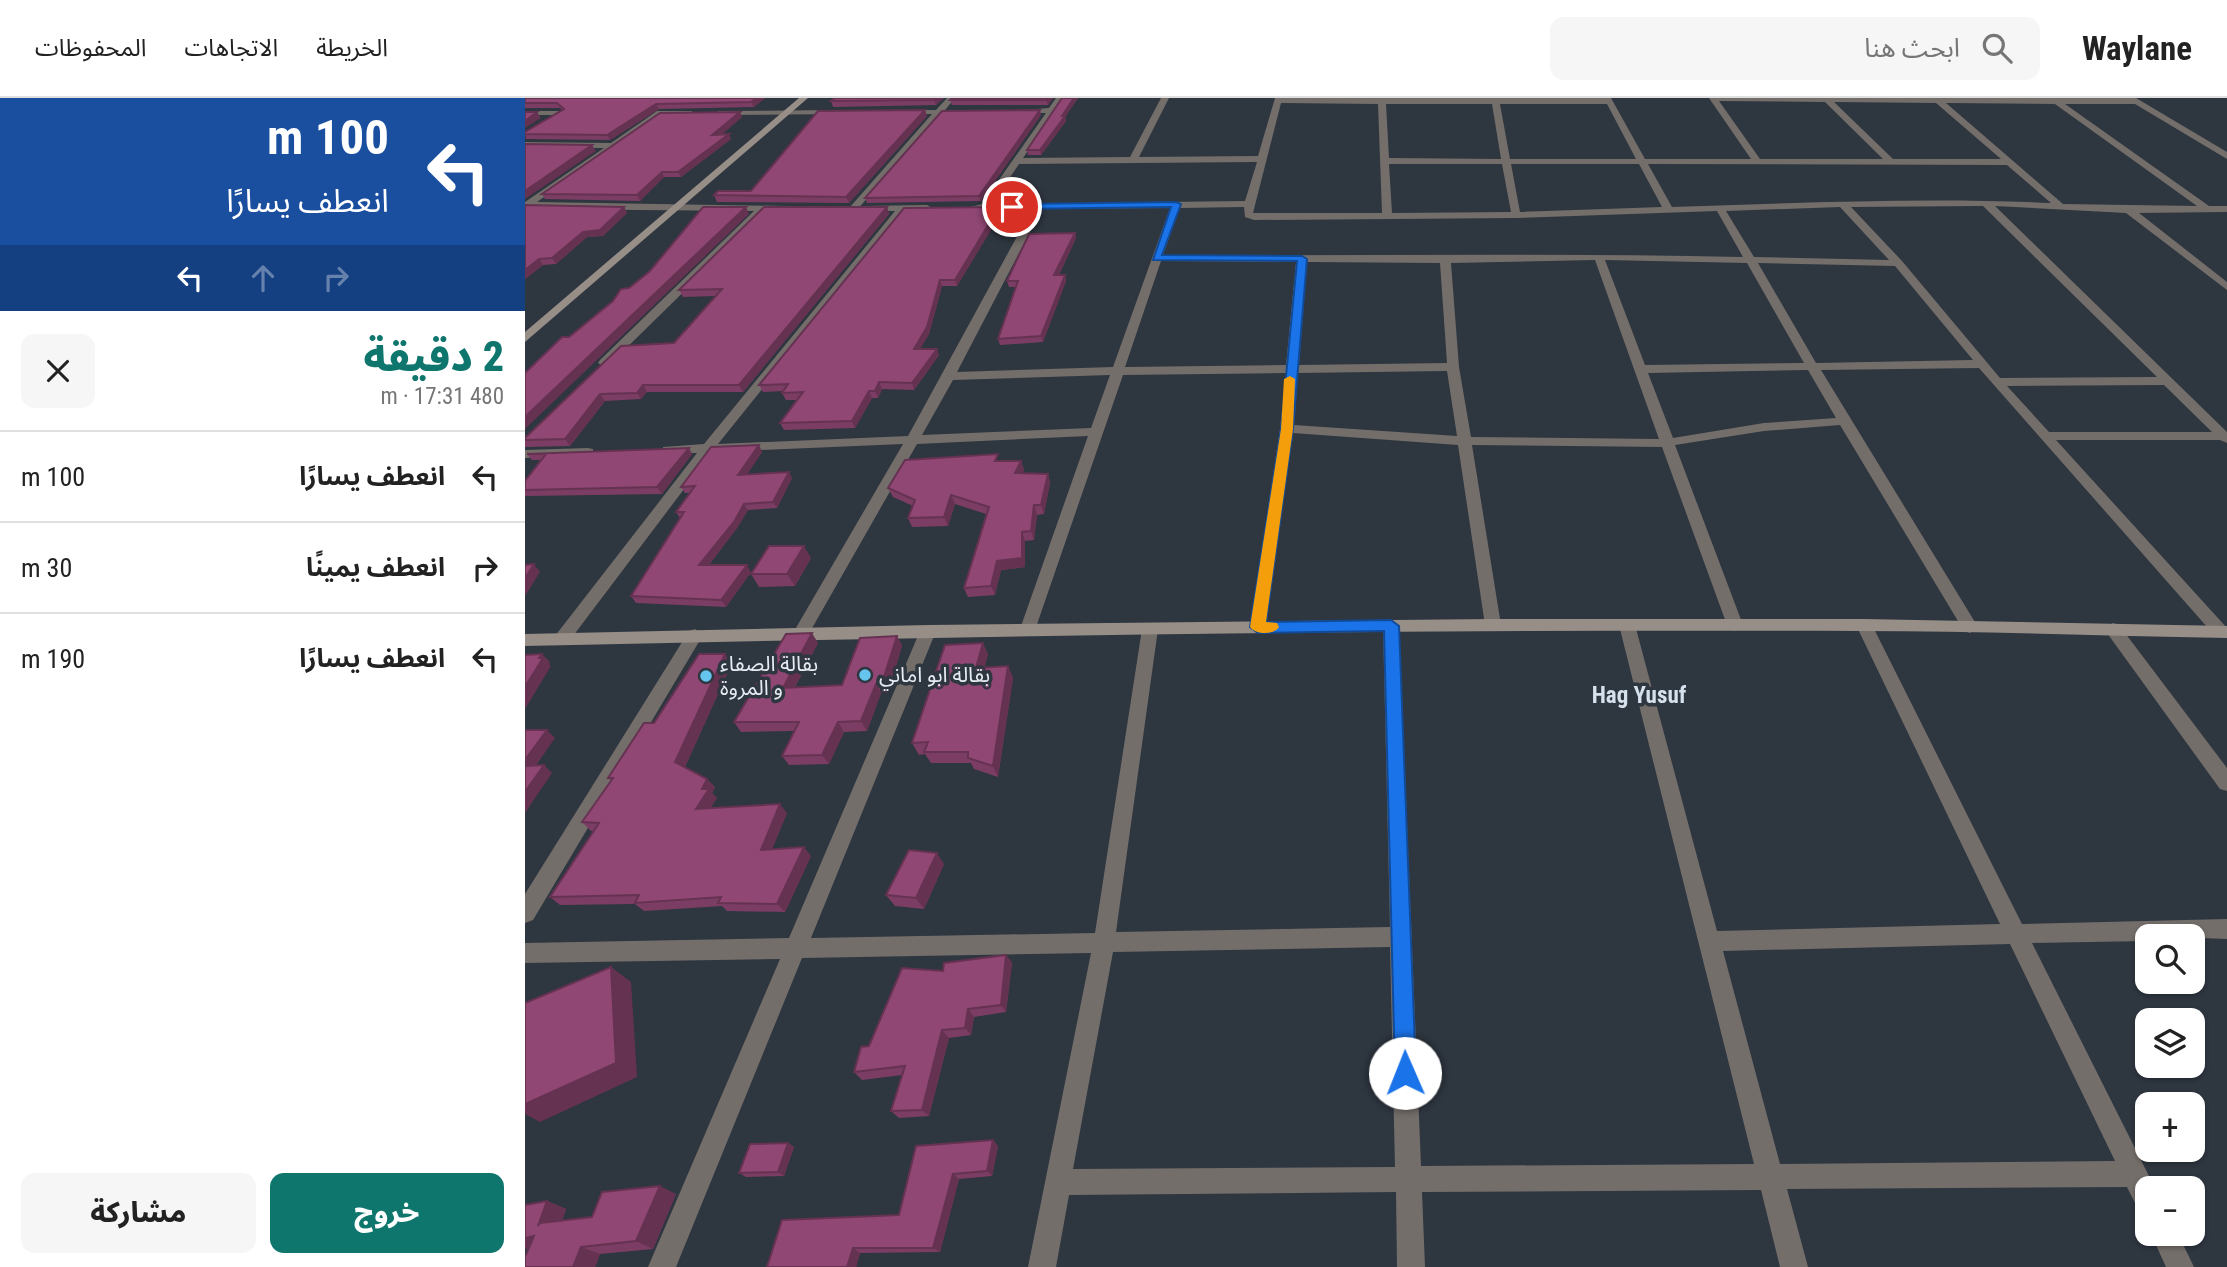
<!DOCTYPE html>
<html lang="ar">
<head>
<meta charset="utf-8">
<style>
	:root { --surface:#fff; --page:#f6f6f6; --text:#222; --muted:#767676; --line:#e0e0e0; --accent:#0f766e }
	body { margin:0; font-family:"Roboto Condensed","Noto Sans Arabic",sans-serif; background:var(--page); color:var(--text); direction:rtl; height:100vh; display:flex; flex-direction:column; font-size:26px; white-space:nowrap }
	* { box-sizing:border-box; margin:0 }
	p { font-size:23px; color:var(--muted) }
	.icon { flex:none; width:38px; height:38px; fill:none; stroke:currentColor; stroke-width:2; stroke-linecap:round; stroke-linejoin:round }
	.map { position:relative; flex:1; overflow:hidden; direction:ltr }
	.panel { display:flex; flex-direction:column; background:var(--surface); width:525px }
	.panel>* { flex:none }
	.guide { background:#1a4fa0; color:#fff; overflow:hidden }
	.fabs { position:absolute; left:1610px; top:826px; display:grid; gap:14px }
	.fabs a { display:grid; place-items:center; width:70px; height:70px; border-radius:14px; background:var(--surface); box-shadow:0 2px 5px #0004; font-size:35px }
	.pin { position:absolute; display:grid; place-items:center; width:60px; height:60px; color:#fff; margin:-30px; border:4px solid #fff; border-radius:50%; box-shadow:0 2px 7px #0007 }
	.me { position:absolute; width:77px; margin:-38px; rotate:359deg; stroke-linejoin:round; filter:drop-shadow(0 0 5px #0008) }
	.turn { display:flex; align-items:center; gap:24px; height:147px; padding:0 21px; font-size:32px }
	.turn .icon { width:91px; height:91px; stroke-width:2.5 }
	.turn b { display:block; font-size:49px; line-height:60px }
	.lanes { display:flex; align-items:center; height:66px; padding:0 21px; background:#0003; justify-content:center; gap:35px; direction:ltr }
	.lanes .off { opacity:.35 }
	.round { display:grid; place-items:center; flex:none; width:74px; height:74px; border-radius:14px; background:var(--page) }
	.overview { display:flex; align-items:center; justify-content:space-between; height:119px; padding:0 21px }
	h1 { font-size:42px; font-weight:800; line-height:52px; color:var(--accent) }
	.button { display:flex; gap:14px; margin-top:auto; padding:14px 21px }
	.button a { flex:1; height:80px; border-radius:14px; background:var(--accent); color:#fff; font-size:28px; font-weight:800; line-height:80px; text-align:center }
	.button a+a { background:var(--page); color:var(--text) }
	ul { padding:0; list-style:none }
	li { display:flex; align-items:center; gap:21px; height:91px; padding:0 21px; border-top:2px solid var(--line) }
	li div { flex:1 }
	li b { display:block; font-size:26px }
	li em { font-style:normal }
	header { display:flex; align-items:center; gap:42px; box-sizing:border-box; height:98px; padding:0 35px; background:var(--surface); border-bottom:2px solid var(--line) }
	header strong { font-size:33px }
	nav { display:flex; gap:38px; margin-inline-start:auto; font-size:24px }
	.search { width:490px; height:63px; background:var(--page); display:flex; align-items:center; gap:18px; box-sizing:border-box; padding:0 24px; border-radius:14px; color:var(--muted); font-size:26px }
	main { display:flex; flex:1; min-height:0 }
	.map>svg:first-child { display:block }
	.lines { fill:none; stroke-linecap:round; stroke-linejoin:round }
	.street { fill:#746e6a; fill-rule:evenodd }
	.secondary { fill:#978e87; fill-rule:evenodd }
	.wall { fill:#7c3d64 }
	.shaded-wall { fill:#653251 }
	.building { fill:#904774; stroke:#653251; stroke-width:2 }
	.route { fill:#1a73e8; stroke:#114b97; stroke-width:2 }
	.slow { fill:#f59e0b }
	.poi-dot { fill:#65c5ee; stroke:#2e3640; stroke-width:2.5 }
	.labels { text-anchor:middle; stroke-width:7; stroke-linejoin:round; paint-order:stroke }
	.poi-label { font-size:21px; fill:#e7ecf3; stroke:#2e3640; text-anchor:start }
	.neighbourhood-label { font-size:23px; font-weight:bold; fill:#d6e1ee; stroke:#2e3640 }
</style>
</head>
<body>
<header>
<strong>Waylane</strong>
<div class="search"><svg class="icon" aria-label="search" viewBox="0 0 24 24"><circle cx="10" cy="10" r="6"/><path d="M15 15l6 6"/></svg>ابحث هنا</div>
<nav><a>الخريطة</a><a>الاتجاهات</a><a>المحفوظات</a></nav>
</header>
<main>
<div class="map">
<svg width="1702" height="1169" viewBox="0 0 1702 1169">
	<rect width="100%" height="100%" fill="#2e3640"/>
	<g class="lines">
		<g class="street">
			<polygon points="422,0 430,0 420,12 439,12 442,16 416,16 331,113 325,113 325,109 407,16 379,16 376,12 411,12"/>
			<path d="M531,0h8l-41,60 107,-1 31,-59h8l-30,59 119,-1 17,-58h336l34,61h106l-42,-61h427l91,54v7l-92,-55h-70l144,102h18v6l-88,1 88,69v8l-101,-77 -131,-7 232,226v11l-7,-3h-164l171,188v8h-12l-236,-268 -158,2 157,257 -8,6 -6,-2 -124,-206 -76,6 -89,14 68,180 -8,6 -8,-6 -65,-178 -190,-2 29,180 -8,6 -8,-6 -27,-180 -165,-12 -27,194 -8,6 -6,-2 -2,-4 30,-198 6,-56 -163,2 -89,258 -6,2 -8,-6 68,-193 -171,8 -110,193 -6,2 -8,-6 110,-189 -191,8 -145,192h-12l-2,-4 2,-4 142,-183h-34v-6l41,-3 191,-233h-34v-4l3,-1 63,-1 5,3 -5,3h-22l-187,233 190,-8 124,-227 -56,1 -5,-3 11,-3 64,-91h-30l-4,-2 37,-3zM1194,3l106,1 58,57h-123zM1309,4l102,1 65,56h-108zM756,5l97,1 4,109h-129zM1421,5l109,1 142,102 -134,-2zM861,6h106l9,55 -112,-1zM975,6h107l29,55h-126zM732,64l-12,39 -253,3 27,-40zM864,66h113l9,48 -119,1zM986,66h128l23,43 -142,5zM1123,66l359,1 44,38c-126,-6 -253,0 -379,4zM1458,108l174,171 -157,1 -98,-117 -51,-54zM719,109l1,10 9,3 262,-2 201,-7 26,46c-193,-4 -386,-1 -580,-2l17,-47zM1315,109l49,53 -135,-3 -28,-46zM645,110l-57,159 -156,5 85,-163zM1070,162l64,179 -188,-2 -12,-70 -8,-104zM1080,162l142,3 57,100 -159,2zM636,163l135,1 -10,103 -161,2zM782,164l133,1 7,100 -148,2zM1233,165l137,3 78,94 -157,3zM1283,272l28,48 -72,5 -91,15 -25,-65zM922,273l10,65 -163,-11 4,-52zM585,277l-19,53 -169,7 31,-55zM1639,287l48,47h-163l-42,-46z"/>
			<polygon points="316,12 319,16 194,17 190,15 194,13"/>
			<polygon points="0,13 35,13 39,15 35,17 0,17"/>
			<polygon points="132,13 166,13 170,15 166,17 137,17 12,104 262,108 267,111 262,114 240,114 83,268 79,269 73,265 75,262 229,113 0,111 0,104 79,50 0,50 0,44 86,45"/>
			<polygon points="63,350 68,351 68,357 0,360 0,352"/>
			<path d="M1102,521l8,6 82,306 283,-7 -144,-299 8,-6 8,6 150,299 205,-5v20l-80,-3v5l-115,2 123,245h-8v25l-9,-4 -11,-22 -340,2 21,78h-28l-19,-77 -339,2 3,75h-28l-1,-75 -327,3 -13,72h-28l63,-314 -289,5 -126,309h-28l132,-308 -255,4v-20l264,-5 131,-307 8,-6 8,6 -125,307 284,-5 47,-304 8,-6 8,6 -42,303 274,-5 -7,-301 8,-6 8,6 22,540 333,-2 -135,-539zM1485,846l105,217 -335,3 -57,-213zM865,849l5,220 -322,2 40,-217z"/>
			<polygon points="1588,525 1594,527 1702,670 1702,693 1695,691 1582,535 1580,531"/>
			<polygon points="170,531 178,537 8,822 0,825 0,796 164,533"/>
			<polygon points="1626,1136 1653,1136 1669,1169 1641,1169"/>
		</g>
		<g class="secondary">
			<polygon points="274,0 283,0 0,244 0,234"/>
			<path d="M968,521h371l363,7v12c-123,-2 -245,-7 -368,-7 -445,-2 -889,5 -1334,15v-12l403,-9z"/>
		</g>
	</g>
	<g class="wall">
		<polygon points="0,0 240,0 229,9 134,11 85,42 1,41 0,34 37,12 35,10 0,10"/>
		<polygon points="310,0 419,0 411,7 308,9 306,3"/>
		<polygon points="528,0 523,7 427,7 425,2"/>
		<polygon points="537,0 553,0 540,19 541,23 516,57 503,57 502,52"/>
		<polygon points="215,14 217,19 196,37 206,41 156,79 139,79 115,103 20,101 17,96"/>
		<polygon points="516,17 456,103 342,105 340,100"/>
		<polygon points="402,18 324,105 192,104 189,97 226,93"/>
		<polygon points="0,107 99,109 102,115 78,138 62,139 31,166 18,167 0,181"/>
		<polygon points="362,109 364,116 218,294 122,294 116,301 80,303 45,348 0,349 0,340 149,245 191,198 158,199 154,192"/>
		<polygon points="476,115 432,188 417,188 404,236 395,251 414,257 389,292 357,291 353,300 347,300 330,330 259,332 255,325 273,302 261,302 257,295 259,293 238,294 234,287"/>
		<polygon points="550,135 551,140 534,177 540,177 541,183 518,244 475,247 473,241 491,189 484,189 482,183"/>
		<polygon points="164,350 167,356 137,396 0,398 0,383 16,362 7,362 2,356"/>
		<polygon points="237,354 221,377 267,380 252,410 223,412 212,430 184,467 226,474 201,509 111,505 106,498 155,420 151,414 165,395 160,395 156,389"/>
		<polygon points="476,363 496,363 499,372 497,375 523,376 525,385 519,416 512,417 509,442 500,443 500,469 476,472 470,497 443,499 439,490 461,416 430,406 423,428 387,429 383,420 388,408 368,399 363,390"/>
		<polygon points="286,460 270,488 234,489 226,476"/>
		<polygon points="372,538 377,548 363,595 356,595 342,633 319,634 304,666 264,667 257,658 269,633 216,634 209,624 293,545 270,589 317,587"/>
		<polygon points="200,556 207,565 160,669 190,689 187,695 192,700 185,710 262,715 247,751 286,758 260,814 202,813 197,808 119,813 110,806 35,807 25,799 69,733 66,733 57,724 86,683 83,680 129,625"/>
		<polygon points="463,556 459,570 483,568 488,580 473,679 449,671 446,665 406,665 400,656 394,657 387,645"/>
		<polygon points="419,766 399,811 370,808 361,797"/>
		<polygon points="481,857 487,865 481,914 449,919 446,937 424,940 404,1018 374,1020 366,1013 377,977 337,982 329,974 344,948 418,873"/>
		<polygon points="468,1042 473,1048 467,1078 434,1081 415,1154 335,1155 331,1169 242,1169 374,1117"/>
		<polygon points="263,1045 269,1049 259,1078 221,1079 214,1075"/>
		<polygon points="151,1096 128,1151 75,1156 70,1169 0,1169 4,1150 0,1151 22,1103 41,1111 37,1122 67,1119"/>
	</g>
	<g class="shaded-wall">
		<polygon points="232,0 240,0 229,9 226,4"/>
		<polygon points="412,0 419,0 411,7 409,2"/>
		<polygon points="523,0 528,0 523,7 521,2"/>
		<polygon points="549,0 553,0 540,19 541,23 516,57 515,52"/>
		<polygon points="131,6 134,11 85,42 82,37"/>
		<polygon points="400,12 402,18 324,105 321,99"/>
		<polygon points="515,12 516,17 456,103 454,98"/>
		<polygon points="12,14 16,20 0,30 0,23"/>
		<polygon points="215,14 217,19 190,42 187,37"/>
		<polygon points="204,36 206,41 156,79 153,74"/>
		<polygon points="67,47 71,53 0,101 0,93"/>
		<polygon points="137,74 139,79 115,103 112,97"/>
		<polygon points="99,109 102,115 78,138 62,139 31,166 27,160 58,134"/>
		<polygon points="221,109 224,116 0,331 0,319"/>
		<polygon points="362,109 364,116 218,294 214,287"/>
		<polygon points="474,109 476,115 432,188 430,182"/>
		<polygon points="550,135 551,140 531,183 529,177"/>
		<polygon points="14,161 18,167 0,181 0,172"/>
		<polygon points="540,177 541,183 518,244 516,238"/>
		<polygon points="415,182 417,188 404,236 391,258 389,251"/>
		<polygon points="412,251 414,257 389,292 387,285"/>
		<polygon points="354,284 357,291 353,300 350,293"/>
		<polygon points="118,287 122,294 116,301 112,295"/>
		<polygon points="344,293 347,300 330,330 327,323"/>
		<polygon points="75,296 80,303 45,348 40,341"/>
		<polygon points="234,347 237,354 217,384 213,377"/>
		<polygon points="164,350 167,356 137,396 132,389"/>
		<polygon points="496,363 499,372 493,384 490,375"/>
		<polygon points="264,374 267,380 252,410 248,404"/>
		<polygon points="523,376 525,385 519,416 516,407"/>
		<polygon points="426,397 430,406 423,428 419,419"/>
		<polygon points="219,406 223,412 212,430 179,473 174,467"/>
		<polygon points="509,407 512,417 509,442 506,433"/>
		<polygon points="497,434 500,443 500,469 476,472 470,497 466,488 472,463"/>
		<polygon points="279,448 286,460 270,488 262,476"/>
		<polygon points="9,466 15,474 0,498 0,480"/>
		<polygon points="222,467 226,474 201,509 196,502"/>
		<polygon points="287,535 293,545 264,599 258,590"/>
		<polygon points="372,538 377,548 363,595 357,585"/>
		<polygon points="458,545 463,556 456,582 451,570"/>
		<polygon points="17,556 25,564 24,566 26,568 0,611 0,589"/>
		<polygon points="200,556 207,565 158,673 150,664"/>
		<polygon points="483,568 488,580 473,679 468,668"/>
		<polygon points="351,586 356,595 342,633 336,623"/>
		<polygon points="313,624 319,634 304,666 297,657"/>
		<polygon points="22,632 30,640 5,676 0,671 0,662"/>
		<polygon points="19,667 27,675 0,715 0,694"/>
		<polygon points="182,681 190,689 187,695 192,700 179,720 171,711 177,691"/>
		<polygon points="255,706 262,715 243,760 236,752"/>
		<polygon points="279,749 286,758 260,814 252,806"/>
		<polygon points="412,755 419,766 399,811 391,800"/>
		<polygon points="481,857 487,865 481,914 476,907"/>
		<polygon points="86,869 106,884 112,979 15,1024 0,1016 0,1006"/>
		<polygon points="443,911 449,919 446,937 440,930"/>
		<polygon points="417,932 424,940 404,1018 397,1012"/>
		<polygon points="468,1042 473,1048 467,1078 462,1073"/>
		<polygon points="263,1045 269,1049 259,1078 253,1074"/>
		<polygon points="428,1076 434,1081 415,1154 408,1150"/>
		<polygon points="135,1088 151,1096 128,1151 111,1143"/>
		<polygon points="22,1103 41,1111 33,1136 13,1128"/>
		<polygon points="9,1138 29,1145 0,1151 0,1140"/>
		<polygon points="56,1149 75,1156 70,1169 48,1169"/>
		<polygon points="328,1150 335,1155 331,1169 322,1169"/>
	</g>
	<g class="building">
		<polygon points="0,0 232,0 226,4 131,6 82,37 0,36 0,34 39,11 32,5 0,5"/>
		<polygon points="310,0 412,0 409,2 306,3"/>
		<polygon points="427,0 523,0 521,2 425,2"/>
		<polygon points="537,0 549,0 537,18 540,18 515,52 502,52"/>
		<polygon points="400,12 321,99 189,97 193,93 226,93 293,13"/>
		<polygon points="515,12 454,98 340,100 417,13"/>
		<polygon points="0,14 12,14 0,23"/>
		<polygon points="215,14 187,37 204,36 153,74 137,74 112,97 17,96 135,15"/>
		<polygon points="0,46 67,47 0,93"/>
		<polygon points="0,107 99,109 75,132 58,134 27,160 14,161 0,172"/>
		<polygon points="178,109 221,109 0,319 0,275 37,239 44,239 88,203 96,191 104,190 125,173"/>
		<polygon points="239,109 362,109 214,287 118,287 112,295 75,296 40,341 0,342 0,340 96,248 149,245 197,191 154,192"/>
		<polygon points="474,109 430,182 415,182 402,229 389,251 412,251 387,285 354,284 350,293 344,293 327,323 255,325 278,294 257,295 263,286 234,287 379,110"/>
		<polygon points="550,135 529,177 540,177 516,238 473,241 493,183 482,183 504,136"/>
		<polygon points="234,347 213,377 264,374 248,404 219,406 209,424 174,467 222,467 196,502 106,498 159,414 151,414 170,388 156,389 186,349"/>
		<polygon points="164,350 132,389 0,392 0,383 21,356 2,356"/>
		<polygon points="473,356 470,363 496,363 490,375 523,376 516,407 509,407 506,433 497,434 497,460 472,463 466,488 439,490 464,409 426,397 419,419 383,420 390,402 363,390 380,362"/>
		<polygon points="244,448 279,448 262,476 226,476"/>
		<polygon points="9,466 0,480 0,467"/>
		<polygon points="287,535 258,590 317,587 335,540 372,538 357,585 351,586 336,623 313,624 297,657 257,658 274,624 209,624 261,536"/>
		<polygon points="458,545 451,570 483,568 468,668 443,660 443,654 399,654 403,644 387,645 420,547"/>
		<polygon points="17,556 14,560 18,560 0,589 0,557"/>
		<polygon points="174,556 200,556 150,664 182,681 177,691 184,691 171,711 255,706 236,752 279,749 252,806 193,805 196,799 110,805 114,797 25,799 74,725 57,724 88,680 83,680 119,625 129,625"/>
		<polygon points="0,632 22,632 0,662"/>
		<polygon points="19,667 0,694 0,668"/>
		<polygon points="384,752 412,755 391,800 361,797"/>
		<polygon points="481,857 476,907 443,911 440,930 417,932 397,1012 366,1013 380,968 329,974 336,949 344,948 377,870 418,873 419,865"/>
		<polygon points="86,869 91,965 0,1006 0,905"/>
		<polygon points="468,1042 462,1073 428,1076 408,1150 328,1150 322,1169 242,1169 257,1122 374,1117 391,1048"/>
		<polygon points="263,1045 253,1074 214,1075 225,1046"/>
		<polygon points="135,1088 111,1143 56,1149 48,1169 0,1169 0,1159 9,1138 0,1140 0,1107 22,1103 13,1128 15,1125 67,1119 77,1094"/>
	</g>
	<polygon class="route" points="651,104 656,106 637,157 777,158 782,161 768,331 741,524 866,522 874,528 891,975 888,982 880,985 873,982 870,975 859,533 733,535 725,529 756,331 772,163 628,162 646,109 487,111 482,109 487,106"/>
	<path class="slow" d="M765,278l5,3 -2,50 -27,193 11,1 2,4c-5,8 -23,8 -29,0l31,-198 3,-50z"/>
	<g class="poi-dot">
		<circle cx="340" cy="577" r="7"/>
		<circle cx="181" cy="578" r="7"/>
	</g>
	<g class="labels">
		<g class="poi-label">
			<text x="195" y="573">بقالة الصفاء<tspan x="195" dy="24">و المروة</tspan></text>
			<text x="354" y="584">بقالة ابو اماني</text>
		</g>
		<g class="neighbourhood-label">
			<text x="1114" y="605">Hag Yusuf</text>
		</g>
	</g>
</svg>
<div class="fabs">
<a><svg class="icon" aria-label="search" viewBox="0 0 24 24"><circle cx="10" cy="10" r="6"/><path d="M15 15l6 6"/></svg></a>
<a><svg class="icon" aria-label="layers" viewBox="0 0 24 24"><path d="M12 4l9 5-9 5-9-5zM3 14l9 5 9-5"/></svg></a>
<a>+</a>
<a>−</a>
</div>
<div class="pin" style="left:487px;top:109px;background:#d93025"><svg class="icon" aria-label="arrive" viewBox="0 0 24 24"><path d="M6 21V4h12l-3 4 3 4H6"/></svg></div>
<svg class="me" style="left:880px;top:975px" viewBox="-20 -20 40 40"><circle r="19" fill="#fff"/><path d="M0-13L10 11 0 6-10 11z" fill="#1a73e8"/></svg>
</div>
<section class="panel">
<div class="guide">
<div class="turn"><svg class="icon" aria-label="left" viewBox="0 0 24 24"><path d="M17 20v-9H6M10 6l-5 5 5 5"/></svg><div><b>100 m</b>انعطف يسارًا</div></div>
<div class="lanes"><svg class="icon" aria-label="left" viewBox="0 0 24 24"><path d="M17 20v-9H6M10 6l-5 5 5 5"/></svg><svg class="icon off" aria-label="ahead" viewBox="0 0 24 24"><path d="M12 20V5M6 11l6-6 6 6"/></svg><svg class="icon off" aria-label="right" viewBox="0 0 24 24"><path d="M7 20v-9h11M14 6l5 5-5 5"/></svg></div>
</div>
<div class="overview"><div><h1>2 دقيقة</h1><p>480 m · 17:31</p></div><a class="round"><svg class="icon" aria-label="close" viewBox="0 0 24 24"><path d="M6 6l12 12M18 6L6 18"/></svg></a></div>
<ul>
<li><svg class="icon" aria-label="left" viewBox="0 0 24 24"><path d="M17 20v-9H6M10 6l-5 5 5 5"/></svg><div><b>انعطف يسارًا</b></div><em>100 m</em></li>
<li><svg class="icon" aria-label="right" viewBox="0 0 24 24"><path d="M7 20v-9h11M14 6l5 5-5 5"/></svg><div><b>انعطف يمينًا</b></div><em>30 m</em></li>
<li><svg class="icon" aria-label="left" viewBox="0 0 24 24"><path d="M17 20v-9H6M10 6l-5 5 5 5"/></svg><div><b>انعطف يسارًا</b></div><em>190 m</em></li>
</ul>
<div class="button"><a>خروج</a><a>مشاركة</a></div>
</section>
</main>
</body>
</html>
